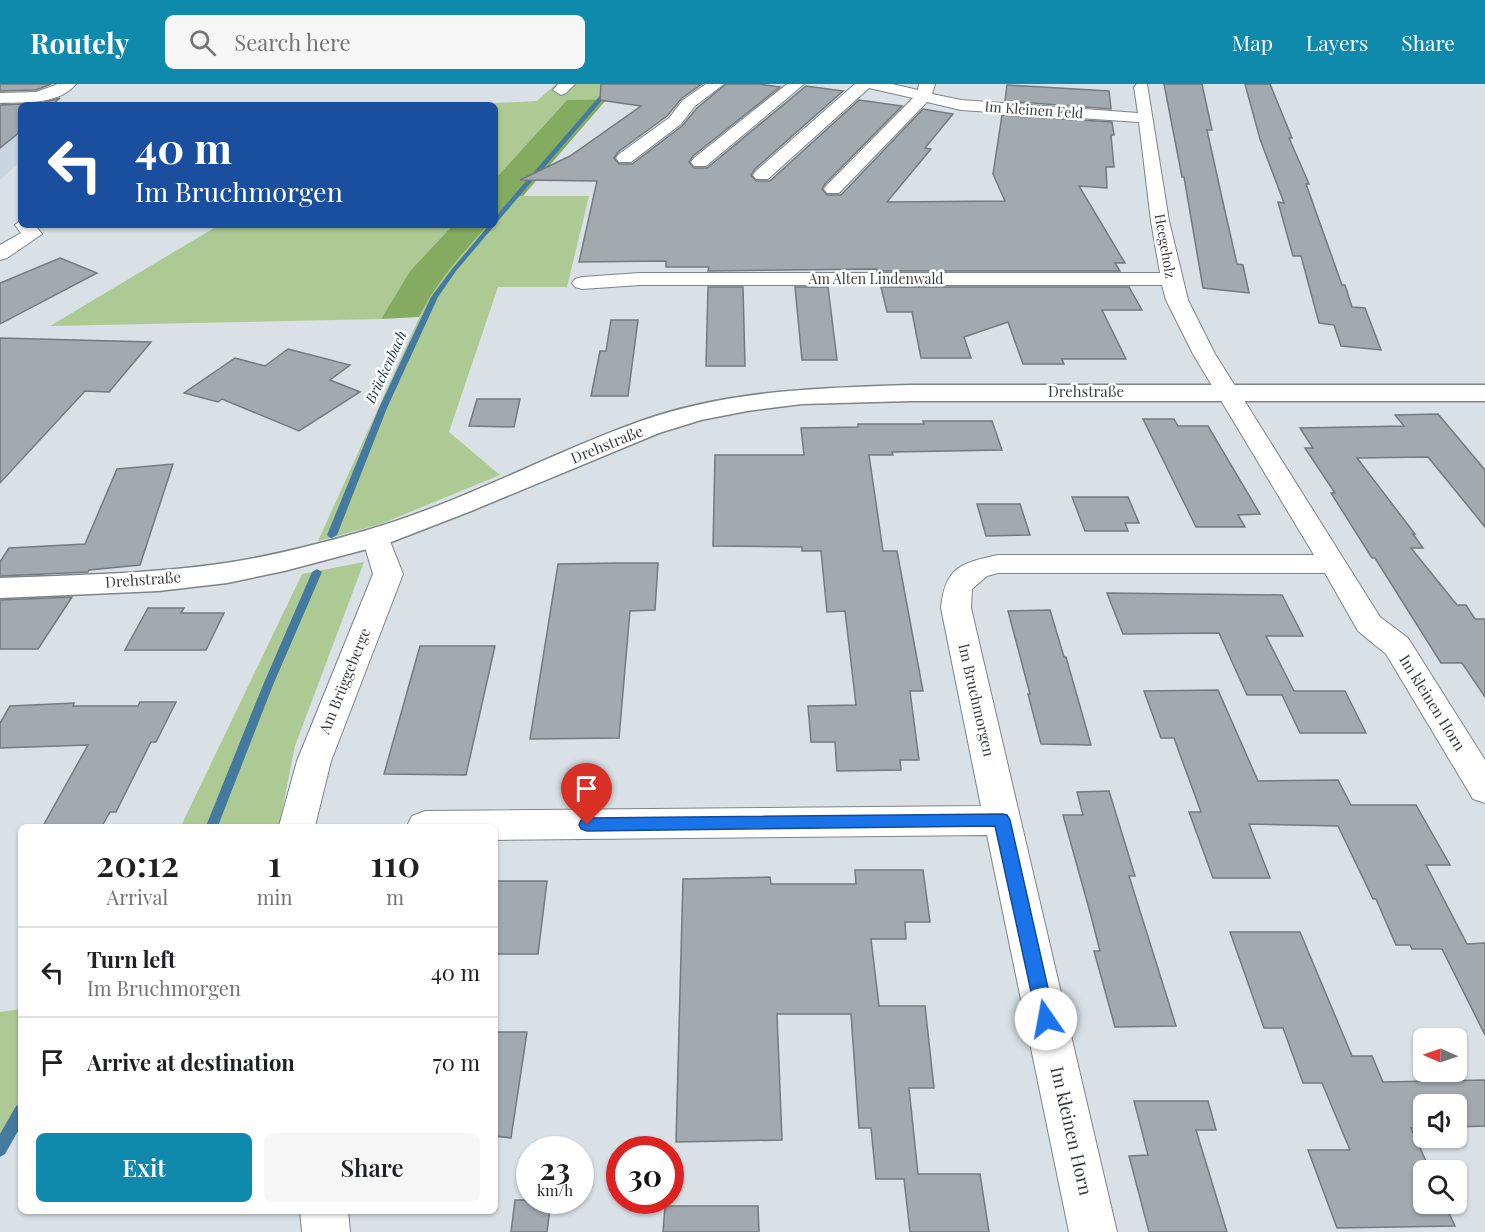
<!DOCTYPE html>
<html lang="en">
<head>
<meta charset="utf-8">
<style>
	:root { --surface:#fff; --page:#f6f6f6; --text:#202124; --muted:#757577; --line:#e0e0e0; --accent:#0f89ac }
	body { margin:0; font-family:"Playfair Display",serif; background:var(--page); color:var(--text); height:100vh; display:flex; flex-direction:column; font-size:22px; white-space:nowrap }
	* { box-sizing:border-box; margin:0 }
	p { font-size:20px; color:var(--muted) }
	.icon { flex:none; width:33px; height:33px; fill:none; stroke:currentColor; stroke-width:2; stroke-linecap:round; stroke-linejoin:round }
	.map { position:relative; flex:1; overflow:hidden }
	.panel { position:absolute; left:18px; top:740px; width:480px; height:390px; display:flex; flex-direction:column; background:var(--surface); border-radius:9px; box-shadow:0 2px 4px #0004 }
	.panel>* { flex:none }
	.hud { position:absolute; left:18px; top:18px; width:480px; height:126px; border-radius:9px; box-shadow:0 2px 4px #0004; background:#1a4fa0; color:#fff; overflow:hidden }
	.needle { width:39px; rotate:272deg }
	.fabs { position:absolute; left:1413px; top:944px; display:grid; gap:12px }
	.fabs a { display:grid; place-items:center; width:54px; height:54px; border-radius:9px; background:var(--surface); box-shadow:0 2px 4px #0004; font-size:30px }
	.speed { position:absolute; left:516px; top:1052px; display:flex; gap:12px; font-size:30px; font-weight:700; text-align:center }
	.speed>* { display:grid; place-content:center; width:78px; height:78px; border-radius:50%; background:var(--surface); box-shadow:0 2px 4px #0004; line-height:1 }
	.speed small { font-size:15px; font-weight:400 }
	.speed .limit { border:9px solid #d22; background:#fff; color:#111 }
	.pin { position:absolute; display:grid; place-items:center; width:51px; height:51px; color:#fff; margin:-62px -26px; border-radius:50% 50% 50% 0; rotate:-45deg; box-shadow:0 0 6px #0007 }
	.pin .icon { rotate:45deg }
	.me { position:absolute; width:66px; margin:-33px; rotate:348deg; stroke-linejoin:round; filter:drop-shadow(0 0 4px #0008) }
	.turn { display:flex; align-items:center; gap:21px; height:126px; padding:0 18px; font-size:27px }
	.turn .icon { width:78px; height:78px; stroke-width:2.5 }
	.turn b { display:block; font-size:42px; line-height:51px }
	.eta { display:flex; justify-content:space-evenly; align-items:center; height:102px; text-align:center }
	.eta b { font-size:36px; font-weight:600; line-height:42px }
	.action { display:flex; gap:12px; margin-top:auto; padding:12px 18px }
	.action a { flex:1; height:69px; border-radius:9px; background:var(--accent); color:#fff; font-size:24px; font-weight:600; line-height:69px; text-align:center }
	.action a+a { background:var(--page); color:var(--text) }
	ul { padding:0; list-style:none }
	li { display:flex; align-items:center; gap:18px; height:90px; padding:0 18px; border-top:2px solid var(--line) }
	li div { flex:1 }
	li b { display:block; font-size:22px }
	li em { font-style:normal }
	header { display:flex; align-items:center; gap:36px; box-sizing:border-box; height:84px; padding:0 30px; background:var(--accent); color:#fff }
	header strong { font-size:28px }
	nav { display:flex; gap:33px; margin-inline-start:auto; font-size:21px }
	.search { width:420px; height:54px; background:var(--page); display:flex; align-items:center; gap:15px; box-sizing:border-box; padding:0 21px; border-radius:9px; color:var(--muted); font-size:22px }
	.map>svg:first-child { display:block }
	.built { fill:#c8d6e2 }
	.green { fill:#adca94 }
	.forest { fill:#85ab61 }
	.lines { fill:none; stroke-linecap:round; stroke-linejoin:round }
	.stream { fill:#457aa0; fill-rule:evenodd }
	.building { fill:#a2a9af; stroke:#737a80; stroke-width:1.5 }
	.street-casing { stroke:#7c8489; stroke-width:2 }
	.secondary-casing { stroke:#7c8489; stroke-width:3 }
	.street { fill:#fff; fill-rule:evenodd }
	.secondary { fill:#fff; fill-rule:evenodd }
	.route { fill:#1a73e8; stroke:#114b97; stroke-width:1.5 }
	.labels { text-anchor:middle; stroke-width:5; stroke-linejoin:round; paint-order:stroke }
	.far-street-label { font-size:14px; fill:#393c3f; stroke:#fff }
	.far-water-label { font-size:14px; font-style:italic; fill:#15354c; stroke:#fff }
	.street-label { font-size:15px; fill:#393c3f; stroke:#fff }
	.near-street-label { font-size:18px; fill:#393c3f; stroke:#fff }
</style>
</head>
<body>
<header>
<strong>Routely</strong>
<div class="search"><svg class="icon" aria-label="search" viewBox="0 0 24 24"><circle cx="10" cy="10" r="6"/><path d="M15 15l6 6"/></svg>Search here</div>
<nav><a>Map</a><a>Layers</a><a>Share</a></nav>
</header>
<div class="map">
<svg width="1485" height="1148" viewBox="0 0 1485 1148">
	<rect width="100%" height="100%" fill="#d9e1e7"/>
	<polygon class="built" points="21,39 21,77 0,96 0,40"/>
	<g class="green">
		<polygon points="556,0 619,0 607,15 567,16 495,95 495,21 456,21 537,17"/>
		<polygon points="514,112 589,112 567,203 498,203 449,348 500,391 381,440 318,457 429,212 449,185 488,141 495,141 495,133"/>
		<polygon points="219,141 453,141 410,187 381,235 50,242"/>
		<polygon points="364,478 295,662 279,742 181,742 302,490"/>
		<polygon points="21,925 21,1027 0,1065 0,928"/>
	</g>
	<g class="forest">
		<polygon points="607,15 523,112 514,112 495,133 495,95 567,16"/>
		<path d="M453,141h35c-26,29 -52,57 -69,92l-38,2 29,-48z"/>
	</g>
	<g class="lines">
		<g class="stream">
			<polygon points="610,0 616,0 497,138 495,139 495,133"/>
			<polygon points="489,141 495,141 456,187 438,213 387,324 337,451 332,454 329,453 327,451 379,324 431,213 452,185"/>
			<polygon points="317,485 322,488 273,601 218,742 206,742 263,601 312,488"/>
			<polygon points="21,1020 21,1042 5,1070 0,1073 0,1050 16,1022"/>
		</g>
	</g>
	<g class="building">
		<polygon points="0,0 51,0 36,6 0,7"/>
		<polygon points="601,0 702,0 682,14 667,32 618,68 614,74 619,80 632,80 682,42 697,24 726,0 759,0 780,3 693,72 689,78 694,84 707,84 806,2 843,7 755,85 751,91 756,97 770,97 859,16 902,22 825,100 822,105 827,111 841,111 923,25 953,30 925,64 931,65 887,118 1005,117 993,90 1002,31 1112,38 1114,51 1111,51 1114,83 1106,83 1107,104 1079,102 1125,179 1115,179 1120,187 877,187 877,185 708,187 709,183 666,183 666,177 579,178 597,97 520,96 570,72 641,22 600,16"/>
		<polygon points="1164,0 1202,0 1212,46 1207,46 1222,114 1237,180 1243,181 1249,209 1203,204 1184,93 1182,93"/>
		<polygon points="1245,0 1270,0 1292,54 1289,54 1309,100 1306,100 1342,201 1345,201 1352,223 1365,224 1381,266 1341,262 1334,241 1319,239 1301,172 1293,172 1278,118 1284,119 1260,55"/>
		<polygon points="1007,1 1109,7 1111,25 1005,17"/>
		<polygon points="60,14 52,21 21,21 21,47 0,64 0,21 41,19"/>
		<polygon points="60,174 97,189 0,240 0,199"/>
		<polygon points="708,203 743,203 745,282 706,282"/>
		<polygon points="795,203 828,203 837,276 802,276"/>
		<polygon points="881,203 1129,203 1142,226 1102,226 1126,275 1062,275 1064,280 1023,280 1008,238 964,253 971,274 921,274 912,228 887,228"/>
		<polygon points="611,236 638,236 628,312 591,312 600,267 606,267"/>
		<polygon points="0,254 151,258 109,308 85,307 0,399"/>
		<polygon points="288,265 350,281 330,296 360,308 299,347 222,315 218,318 184,309 235,274 265,282"/>
		<polygon points="477,315 520,315 514,343 469,342"/>
		<polygon points="1438,330 1485,386 1485,443 1428,373 1357,374 1415,450 1413,450 1423,464 1411,464 1457,521 1466,521 1475,535 1485,535 1485,613 1462,579 1441,579 1375,474 1372,474 1331,409 1335,409 1305,364 1313,364 1300,344 1404,342 1395,331"/>
		<polygon points="1143,335 1174,335 1178,342 1208,342 1260,430 1238,431 1245,443 1196,443"/>
		<polygon points="923,337 992,337 1002,366 892,368 893,371 869,371 883,467 897,467 923,607 910,607 919,676 900,676 901,686 837,687 835,658 811,658 808,622 856,621 845,527 827,528 821,467 802,467 802,463 713,462 715,371 804,371 801,344 858,343 858,340 924,340"/>
		<polygon points="173,380 140,481 89,486 88,488 0,492 0,478 9,464 85,460 117,385"/>
		<polygon points="1072,413 1128,413 1139,439 1125,439 1128,447 1085,447"/>
		<polygon points="977,420 1020,420 1030,451 986,452"/>
		<polygon points="618,479 658,479 655,526 630,527 619,654 530,655 558,480"/>
		<polygon points="1107,509 1282,511 1303,552 1266,552 1294,607 1345,607 1366,649 1300,649 1282,611 1247,611 1219,549 1123,550"/>
		<polygon points="72,513 38,565 0,565 0,516"/>
		<polygon points="148,524 184,524 181,529 224,529 206,566 125,566"/>
		<polygon points="1050,526 1064,573 1066,573 1091,661 1041,660 1028,610 1030,610 1008,527"/>
		<polygon points="420,562 495,562 466,691 384,690"/>
		<polygon points="1218,606 1258,697 1338,696 1351,721 1416,721 1450,781 1426,781 1467,860 1485,859 1485,951 1442,865 1412,865 1410,861 1396,861 1376,815 1373,815 1338,742 1249,740 1270,794 1213,794 1189,728 1201,728 1174,654 1161,654 1144,607"/>
		<polygon points="140,618 176,618 156,658 151,658 116,728 110,728 102,742 43,742 88,661 0,664 0,639 10,622 74,619 73,622 138,622"/>
		<polygon points="1109,707 1135,792 1129,792 1176,942 1115,943 1094,867 1100,867 1091,832 1063,731 1083,731 1077,708"/>
		<polygon points="855,786 923,786 930,838 905,838 906,855 871,855 879,922 925,922 934,1004 909,1004 918,1090 980,1090 989,1148 910,1148 904,1095 876,1095 871,1044 859,1044 851,930 777,930 782,1056 676,1058 683,795 770,793 771,800 856,800"/>
		<polygon points="495,797 547,797 538,870 495,870"/>
		<polygon points="1230,848 1300,848 1352,972 1372,972 1383,998 1485,996 1485,1042 1456,1043 1456,1020 1424,1020 1424,1044 1411,1044 1430,1086 1424,1086 1424,1119 1444,1119 1455,1142 1337,1144 1308,1066 1350,1066 1322,999 1303,999 1283,944 1264,944"/>
		<polygon points="495,948 527,948 511,1054 495,1052"/>
		<polygon points="1134,1017 1208,1017 1216,1046 1196,1046 1227,1148 1149,1148 1129,1072 1148,1071"/>
		<polygon points="515,1116 551,1116 547,1148 511,1148"/>
		<polygon points="665,1122 758,1122 759,1148 663,1148"/>
	</g>
	<g class="lines">
		<g class="street-casing">
			<g id="street">
				<path d="M58,0h18c-17,21 -52,18 -76,19v-10l36,-1z"/>
				<polygon points="558,0 575,0 566,9 561,11 553,6"/>
				<polygon points="706,0 724,0 695,22 681,40 631,78 619,78 616,74 619,70 669,34 683,16"/>
				<polygon points="787,0 804,0 706,82 694,82 691,78 694,74"/>
				<path d="M855,0h37l26,6 1,-6h16l-3,10 29,6 177,13 -4,-26 3,-3h10l22,137 19,79 27,54 165,263 28,21 77,122v43l-12,-4 -87,-145 -28,-23 -33,-58h-327l-11,3 -15,13 -1,19 146,624h-48l-82,-397 -492,5v-14h-88l5,-10 13,-5 556,-5 -40,-198c4,-41 20,-45 57,-53h316l-121,-201 -27,-54 -4,-15h-522l-58,4 -7,-2 -3,-4 3,-4 7,-2 58,-4h520l-9,-52 -12,-99 -178,-12 -34,-8 -88,91h-12l-3,-4 3,-4 86,-87 -44,-10 -101,91h-12l-3,-4 3,-4z"/>
				<polygon points="21,136 21,141 35,141 42,150 7,174 0,176 0,161 21,149 15,141"/>
				<polygon points="376,444 386,447 403,490 331,677 315,742 279,742 297,677 373,490 362,453 366,447"/>
				<polygon points="300,1126 348,1126 350,1148 302,1148"/>
			</g>
		</g>
		<g class="secondary-casing">
			<path id="secondary" d="M911,301h574v16h-574l-109,3 -55,7 -46,9 -42,13 -188,78 -85,33 -102,27 -57,12 -69,8 -158,7v-20c75,-3 152,-4 226,-15 46,-7 93,-19 138,-32 95,-27 184,-77 277,-110 87,-31 178,-33 270,-36z"/>
		</g>
		<use href="#street" class="street"/>
		<use href="#secondary" class="secondary"/>
	</g>
	<polygon class="route" points="1002,730 1007,731 1010,736 1055,935 1053,941 1046,943 1040,941 1037,935 995,742 587,747 581,745 579,741 581,736 587,734"/>
	<g class="labels">
		<g class="far-street-label">
			<text transform="translate(1034 26) rotate(4)" y="5">Im Kleinen Feld</text>
			<text transform="translate(1165 162) rotate(80)" y="5">Heegeholz</text>
			<text x="876" y="200">Am Alten Lindenwald</text>
		</g>
		<g class="far-water-label">
			<text transform="translate(386 283) rotate(-65)" y="5">Brückenbach</text>
		</g>
		<g class="street-label">
			<text x="1086" y="313">Drehstraße</text>
			<text transform="translate(607 361) rotate(-22)" y="5">Drehstraße</text>
			<text transform="translate(143 496) rotate(-4)" y="5">Drehstraße</text>
			<text transform="translate(345 597) rotate(-68)" y="5">Am Brüggeberge</text>
			<text transform="translate(976 616) rotate(77)" y="5">Im Bruchmorgen</text>
			<text transform="translate(1432 619) rotate(58)" y="5">Im kleinen Horn</text>
		</g>
		<g class="near-street-label">
			<text transform="translate(1071 1047) rotate(77)" y="6">Im kleinen Horn</text>
		</g>
	</g>
</svg>
<div class="fabs">
<a><svg class="needle" viewBox="-14 -14 28 28"><path d="M0-13l5 13h-10z" fill="#e53935"/><path d="M0 13l5-13h-10z" fill="#757577"/></svg></a>
<a><svg class="icon" aria-label="sound" viewBox="0 0 24 24"><path d="M4 9h4l5-4v14l-5-4H4zM17 9q2 3 0 6"/></svg></a>
<a><svg class="icon" aria-label="search" viewBox="0 0 24 24"><circle cx="10" cy="10" r="6"/><path d="M15 15l6 6"/></svg></a>
</div>
<div class="speed"><div>23<small>km/h</small></div><div class="limit">30</div></div>
<div class="pin" style="left:587px;top:741px;background:#d93025"><svg class="icon" aria-label="arrive" viewBox="0 0 24 24"><path d="M6 21V4h12l-3 4 3 4H6"/></svg></div>
<svg class="me" style="left:1046px;top:935px" viewBox="-20 -20 40 40"><circle r="19" fill="#fff"/><path d="M0-13L10 11 0 6-10 11z" fill="#1a73e8"/></svg>
<div class="hud">
<div class="turn"><svg class="icon" aria-label="left" viewBox="0 0 24 24"><path d="M17 20v-9H6M10 6l-5 5 5 5"/></svg><div><b>40 m</b>Im Bruchmorgen</div></div>
</div>
<section class="panel">
<div class="eta">
<div><b>20:12</b><p>Arrival</p></div>
<div><b>1</b><p>min</p></div>
<div><b>110</b><p>m</p></div>
</div>
<ul>
<li><svg class="icon" aria-label="left" viewBox="0 0 24 24"><path d="M17 20v-9H6M10 6l-5 5 5 5"/></svg><div><b>Turn left</b><p>Im Bruchmorgen</p></div><em>40 m</em></li>
<li><svg class="icon" aria-label="arrive" viewBox="0 0 24 24"><path d="M6 21V4h12l-3 4 3 4H6"/></svg><div><b>Arrive at destination</b></div><em>70 m</em></li>
</ul>
<div class="action"><a>Exit</a><a>Share</a></div>
</section>
</div>
</body>
</html>
